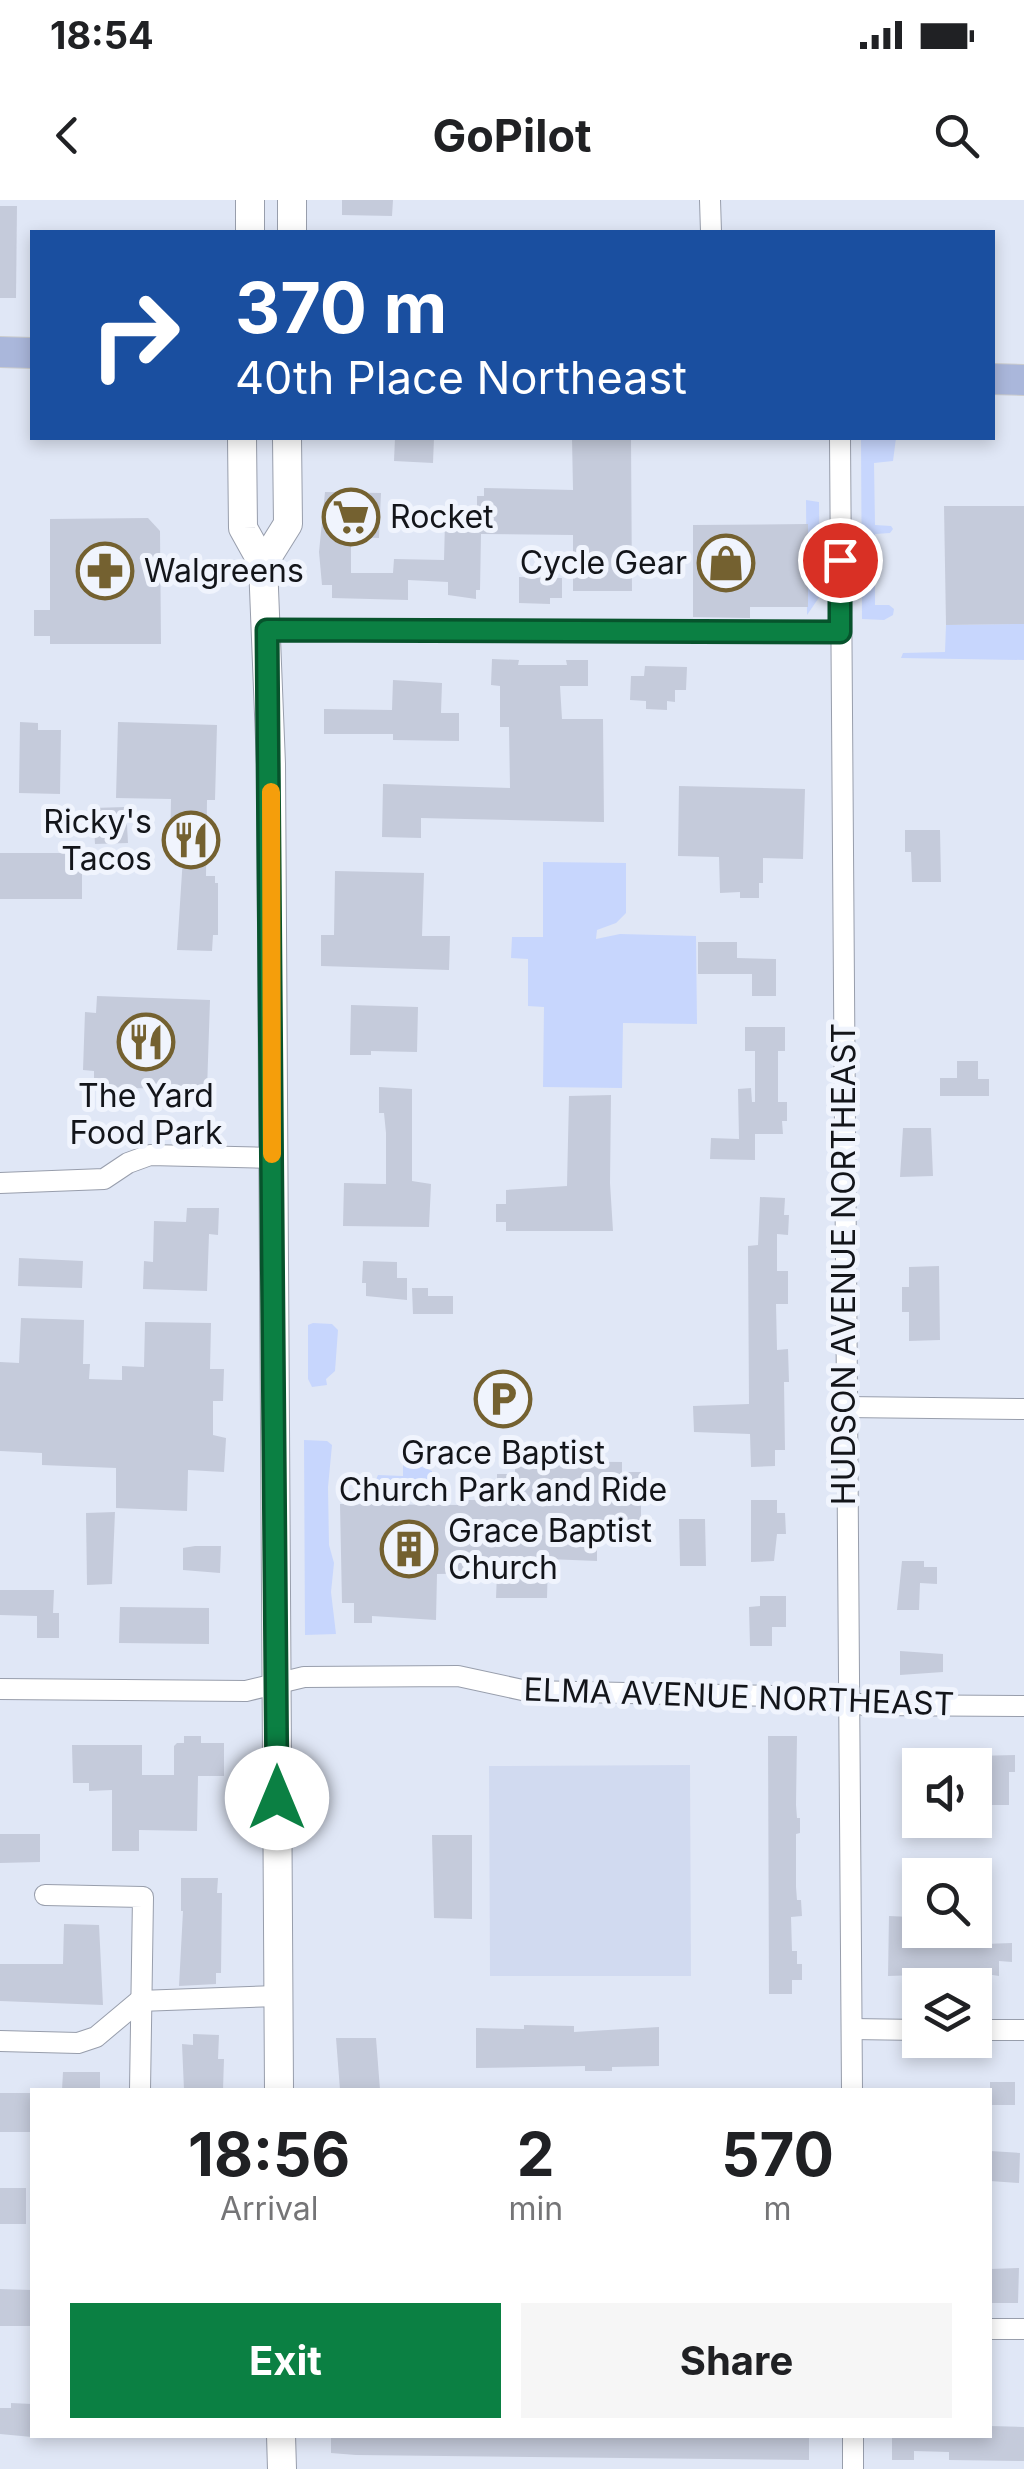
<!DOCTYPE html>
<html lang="en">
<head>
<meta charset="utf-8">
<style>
	:root { --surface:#fff; --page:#f6f6f6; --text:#202124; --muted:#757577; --accent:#0b8043 }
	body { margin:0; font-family:Inter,sans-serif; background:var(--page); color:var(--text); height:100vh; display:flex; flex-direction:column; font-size:38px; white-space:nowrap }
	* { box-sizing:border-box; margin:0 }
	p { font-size:32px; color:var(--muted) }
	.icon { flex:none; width:55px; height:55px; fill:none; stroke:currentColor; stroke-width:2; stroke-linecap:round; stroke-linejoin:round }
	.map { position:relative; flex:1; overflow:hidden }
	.drawer { position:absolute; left:30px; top:1888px; width:962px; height:350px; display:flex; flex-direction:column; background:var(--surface); border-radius:0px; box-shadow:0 5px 15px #0003 }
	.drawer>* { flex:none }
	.guide { position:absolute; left:30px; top:30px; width:965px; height:210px; border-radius:0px; box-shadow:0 5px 15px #0003; background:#1a4fa0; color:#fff; overflow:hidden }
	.tools { position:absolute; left:902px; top:1548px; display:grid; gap:20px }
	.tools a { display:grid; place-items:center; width:90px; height:90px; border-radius:0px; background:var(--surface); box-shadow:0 5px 15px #0003; font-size:50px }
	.pin { position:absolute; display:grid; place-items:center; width:85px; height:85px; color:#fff; margin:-42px; border:5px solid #fff; border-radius:50%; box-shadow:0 2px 10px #0007 }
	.me { position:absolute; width:110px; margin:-55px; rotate:0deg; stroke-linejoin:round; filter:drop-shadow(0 0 8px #0008) }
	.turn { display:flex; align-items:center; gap:35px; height:210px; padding:0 40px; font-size:45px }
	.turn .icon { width:130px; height:130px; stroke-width:2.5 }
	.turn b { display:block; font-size:70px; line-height:85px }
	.eta { display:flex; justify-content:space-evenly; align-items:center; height:170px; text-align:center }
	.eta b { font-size:60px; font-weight:700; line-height:70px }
	.primary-button { display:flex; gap:20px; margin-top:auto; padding:20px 40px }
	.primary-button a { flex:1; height:115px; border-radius:0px; background:var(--accent); color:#fff; font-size:40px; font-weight:700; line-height:115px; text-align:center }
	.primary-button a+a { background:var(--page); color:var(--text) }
	.status { display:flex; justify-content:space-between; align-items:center; height:70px; padding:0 50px; background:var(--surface); direction:ltr }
	.status svg { height:28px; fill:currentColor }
	header { display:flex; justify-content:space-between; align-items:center; height:130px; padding:0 40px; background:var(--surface); font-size:45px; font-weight:700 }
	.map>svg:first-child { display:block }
	.built { fill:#d1daf0 }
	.green { fill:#c7d6fd }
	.building { fill:#c5cbdb }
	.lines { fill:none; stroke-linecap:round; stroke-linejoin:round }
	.street-casing { stroke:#989eac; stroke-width:22 }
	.secondary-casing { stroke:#989eac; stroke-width:30 }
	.primary-casing { stroke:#cbcccd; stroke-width:32 }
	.street { stroke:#fff; stroke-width:20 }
	.secondary { stroke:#fff; stroke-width:28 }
	.primary { stroke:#aab7db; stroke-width:30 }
	.route-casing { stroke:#07532c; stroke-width:25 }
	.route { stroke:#0b8043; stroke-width:18 }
	.slow { stroke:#f59e0b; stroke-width:18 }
	.labels { text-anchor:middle; stroke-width:10; stroke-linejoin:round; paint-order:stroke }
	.poi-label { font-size:32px; fill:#13151a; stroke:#f0f4fd; text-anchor:start }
	.street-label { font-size:32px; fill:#13151a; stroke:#f0f4fd }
</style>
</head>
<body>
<div class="status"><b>18:54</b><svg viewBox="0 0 49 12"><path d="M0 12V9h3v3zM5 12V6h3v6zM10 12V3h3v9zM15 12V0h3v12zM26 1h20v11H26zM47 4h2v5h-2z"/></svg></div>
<header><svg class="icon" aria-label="back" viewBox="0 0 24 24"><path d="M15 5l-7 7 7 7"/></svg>GoPilot<svg class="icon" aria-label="search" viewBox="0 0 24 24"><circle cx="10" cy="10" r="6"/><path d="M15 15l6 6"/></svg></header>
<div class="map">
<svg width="1024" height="2269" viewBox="0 0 1024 2269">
	<rect width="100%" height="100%" fill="#e0e7f6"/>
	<polygon class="built" points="690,1565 691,1776 490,1776 489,1566"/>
	<g class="green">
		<polygon points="861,238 896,238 893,261 874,263 875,325 891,326 893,329 890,333 875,334 875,405 889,405 894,409 893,415 884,420 862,419"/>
		<polygon points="806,300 819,302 820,396 807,415"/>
		<polygon points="1024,424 1024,460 901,458 903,453 945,452 946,425"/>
		<polygon points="543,662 626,663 626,713 616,723 597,730 596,739 620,734 696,736 697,824 623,823 622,888 543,887 544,807 528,806 528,759 511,758 512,737 543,737"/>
		<polygon points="313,1123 332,1124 338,1130 335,1171 326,1179 327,1185 312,1187 308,1179 308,1125"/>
		<polygon points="304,1240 327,1241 332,1245 328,1287 329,1345 334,1363 331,1392 336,1434 305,1435"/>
		<polygon points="408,1261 432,1271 431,1298 373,1297 370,1293 378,1275 403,1276 403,1265"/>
	</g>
	<g class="building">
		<polygon points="342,0 393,0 392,16 342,15"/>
		<polygon points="0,6 17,6 16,98 0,98"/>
		<polygon points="395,238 434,238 433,263 394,261"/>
		<polygon points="572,238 631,238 632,391 573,391 573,335 481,334 480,390 476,390 476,399 448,395 448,382 408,380 408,400 332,398 332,385 322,385 319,352 325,292 381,293 379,338 351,337 351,373 393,373 394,359 444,360 445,322 477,323 477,296 484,296 484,288 573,290"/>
		<polygon points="944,306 1024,306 1024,424 946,425"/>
		<polygon points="148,318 160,331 161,444 50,444 50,436 34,436 34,410 50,410 50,319"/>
		<polygon points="808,324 808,407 750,407 750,418 693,417 693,325"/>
		<polygon points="519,377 562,378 562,398 550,398 550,404 519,403"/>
		<polygon points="492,459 519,460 518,465 567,465 566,460 588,460 588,486 560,486 562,519 603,519 604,622 421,618 421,638 382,637 383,584 510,588 509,527 500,527 500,486 491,485"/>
		<polygon points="645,466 687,467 686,490 675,490 675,502 667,501 667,510 646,509 646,501 630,500 631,476 644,476"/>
		<polygon points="393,480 442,483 441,513 459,513 459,541 393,540 393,534 324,534 324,509 392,510"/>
		<polygon points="20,522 38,523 38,530 61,530 60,594 19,593"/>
		<polygon points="118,522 217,525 215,600 207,600 206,676 215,676 215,683 218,683 218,735 213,735 212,751 177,750 183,657 170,657 171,599 116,598"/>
		<polygon points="679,586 805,589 803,659 763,658 763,683 759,683 759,698 740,698 740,692 720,693 719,657 678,656"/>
		<polygon points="126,607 128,643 95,644 93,608"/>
		<polygon points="905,630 940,630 941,682 912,682 911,652 905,652"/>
		<rect x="0" y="653" width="82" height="46"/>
		<polygon points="335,671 424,673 422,736 450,736 449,770 321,766 321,735 334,735"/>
		<polygon points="698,742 737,742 737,758 776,759 776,796 752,796 752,774 698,774"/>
		<polygon points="97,796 210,800 207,890 94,887 94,871 83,870 85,812 96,813"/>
		<polygon points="351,805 418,807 417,852 371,851 371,855 350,855"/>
		<polygon points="745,827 785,827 785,851 778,851 778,902 787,902 787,921 782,921 783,934 755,934 755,960 710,959 711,938 739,939 738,889 751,888 752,902 755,902 755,851 745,851"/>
		<polygon points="957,861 978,861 978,879 989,879 989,896 940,896 940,878 957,878"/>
		<polygon points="379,887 412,889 412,981 431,984 429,1027 343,1026 344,983 386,984 386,933 384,913 379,913"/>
		<polygon points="611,895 610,983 613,1031 506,1031 506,1022 496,1022 496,1004 506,1004 506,990 567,986 569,896"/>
		<polygon points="903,928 931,928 933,976 900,977"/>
		<polygon points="760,997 785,998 784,1015 789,1015 788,1035 777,1034 777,1071 788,1071 788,1104 776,1104 777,1150 788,1149 789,1182 784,1182 785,1250 775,1250 775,1266 751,1267 750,1234 694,1232 693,1206 749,1204 748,1046 758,1045"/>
		<polygon points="187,1008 219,1008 218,1035 209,1034 207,1091 143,1089 144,1061 153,1062 154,1021 186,1022"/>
		<polygon points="19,1058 83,1061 82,1088 18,1086"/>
		<polygon points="363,1061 397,1062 397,1078 407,1078 407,1100 366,1096 366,1083 362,1083"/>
		<polygon points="939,1066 940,1140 909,1141 909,1112 902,1112 902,1087 909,1087 909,1067"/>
		<polygon points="412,1088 428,1088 428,1096 453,1096 453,1114 413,1114"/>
		<polygon points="21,1118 84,1120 83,1164 90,1164 89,1179 122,1180 122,1166 144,1167 145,1122 211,1123 210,1169 224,1169 223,1201 213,1201 213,1235 226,1238 224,1272 188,1270 187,1311 116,1308 116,1268 42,1265 42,1253 0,1251 0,1162 19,1163"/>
		<polygon points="515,1261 622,1262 622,1272 641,1272 641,1322 621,1322 621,1332 597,1332 597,1361 548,1359 547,1398 496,1398 497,1373 437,1374 436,1420 372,1416 372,1423 354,1423 354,1403 342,1403 340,1304 461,1305 461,1300 497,1300 497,1274 515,1274"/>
		<polygon points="751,1300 777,1300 777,1313 785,1313 786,1334 777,1334 774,1361 751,1362"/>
		<polygon points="115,1312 112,1384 87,1385 86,1313"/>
		<polygon points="679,1319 705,1319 706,1366 680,1366"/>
		<polygon points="195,1346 221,1346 220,1373 183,1370 183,1348"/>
		<polygon points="902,1361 924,1361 924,1367 937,1367 937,1384 920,1383 919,1410 897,1410"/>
		<polygon points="0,1390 54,1390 53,1413 59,1413 59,1438 37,1438 37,1416 0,1415"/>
		<polygon points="760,1396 786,1396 786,1427 772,1427 772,1446 750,1446 749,1407 760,1406"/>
		<polygon points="120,1407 209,1408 209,1444 119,1443"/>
		<polygon points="900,1451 943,1454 943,1472 900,1475"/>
		<polygon points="184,1536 201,1536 201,1543 224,1543 224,1576 198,1576 197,1631 139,1630 139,1651 112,1651 112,1590 89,1591 89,1583 73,1583 72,1545 142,1545 142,1575 174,1575 174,1546 177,1543 184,1543"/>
		<polygon points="768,1536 797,1536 796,1605 797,1618 800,1618 800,1633 796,1634 796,1687 797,1700 801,1700 802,1716 791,1717 792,1751 797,1751 797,1764 802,1764 802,1780 792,1780 792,1794 769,1794"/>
		<polygon points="1015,1555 1015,1572 1009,1572 1009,1605 989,1605 989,1593 975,1594 975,1556"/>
		<polygon points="0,1634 40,1634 40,1662 0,1663"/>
		<polygon points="432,1635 472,1635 472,1719 434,1718"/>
		<polygon points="181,1678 218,1678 217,1693 222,1693 221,1773 216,1773 216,1784 179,1786 183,1711 181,1711"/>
		<polygon points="889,1716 911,1717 910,1741 929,1741 929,1746 1012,1743 1012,1762 999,1761 999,1776 980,1773 888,1776"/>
		<polygon points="64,1724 99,1725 103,1805 0,1801 0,1764 63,1764"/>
		<polygon points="524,1825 574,1826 574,1832 659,1827 659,1866 612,1867 612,1871 585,1871 585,1866 476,1868 476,1828 524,1829"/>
		<polygon points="193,1834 219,1835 218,1859 224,1859 223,1890 184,1890 182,1844 193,1845"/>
		<polygon points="336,1838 376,1838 380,1890 340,1890"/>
		<polygon points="63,1872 100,1872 100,1890 62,1890"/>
		<rect x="990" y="1882" width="25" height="23"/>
		<rect x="0" y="1893" width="32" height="39"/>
		<polygon points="990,1951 1020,1953 1019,1983 990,1981"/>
		<rect x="0" y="1988" width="26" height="36"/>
		<polygon points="1019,2068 1018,2103 990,2103 990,2069"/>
		<polygon points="0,2089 32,2090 32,2126 0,2126"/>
		<polygon points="11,2203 32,2204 32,2237 0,2234 0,2208 11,2208"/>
		<polygon points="990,2226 1024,2227 1024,2261 949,2260 949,2252 914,2251 914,2260 892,2260 892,2235 990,2235"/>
		<polygon points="331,2235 809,2235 809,2260 356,2255 331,2253"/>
	</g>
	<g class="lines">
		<g class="street-casing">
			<g id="street">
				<polyline points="710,0 711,32"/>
				<polyline points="840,238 852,1890"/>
				<polyline points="267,429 840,432"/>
				<polyline points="0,983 104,979 128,963 150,955 272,958"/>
				<polyline points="845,1207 1024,1209"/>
				<polyline points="0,1489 246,1491 304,1477 458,1476 527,1491 826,1497 864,1505 1024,1506"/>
				<polyline points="45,1695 143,1697 140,1890"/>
				<polyline points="852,1829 920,1830"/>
				<polyline points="975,1830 1024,1830"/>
				<polyline points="0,1841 78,1843 96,1837 139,1801 278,1796"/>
				<polyline points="990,2129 1024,2129"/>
				<polyline points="853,2235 853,2269"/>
			</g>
		</g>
		<g class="secondary-casing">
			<g id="secondary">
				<polyline points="250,0 250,32"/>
				<polyline points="292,0 292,32"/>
				<polyline points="242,238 243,328 263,364 271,564 279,1890"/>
				<polyline points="263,364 288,324 287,238"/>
				<polyline points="281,2235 282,2269"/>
			</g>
		</g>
		<g class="primary-casing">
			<g id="primary">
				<polyline points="0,152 32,153"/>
				<polyline points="992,179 1024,180"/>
			</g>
		</g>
		<use href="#street" class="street"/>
		<use href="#secondary" class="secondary"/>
		<use href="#primary" class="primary"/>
	</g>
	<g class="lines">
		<g class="route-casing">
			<polyline id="route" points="277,1598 267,430 840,432 840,360"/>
		</g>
		<use href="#route" class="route"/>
		<polyline class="slow" points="271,592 272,954"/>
	</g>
	<defs>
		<g id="supermarket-ring" transform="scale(2.875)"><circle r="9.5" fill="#f0f4fd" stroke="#746130" stroke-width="1.5"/><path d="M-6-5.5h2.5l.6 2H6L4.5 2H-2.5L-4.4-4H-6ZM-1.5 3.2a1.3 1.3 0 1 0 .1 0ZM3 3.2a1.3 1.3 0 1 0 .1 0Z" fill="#746130"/></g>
		<g id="shop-ring" transform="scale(2.875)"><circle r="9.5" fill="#f0f4fd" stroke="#746130" stroke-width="1.5"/><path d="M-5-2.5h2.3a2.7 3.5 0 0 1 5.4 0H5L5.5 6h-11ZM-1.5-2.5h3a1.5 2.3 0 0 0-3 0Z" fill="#746130"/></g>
		<g id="pharmacy-ring" transform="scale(2.875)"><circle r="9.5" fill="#f0f4fd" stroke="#746130" stroke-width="1.5"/><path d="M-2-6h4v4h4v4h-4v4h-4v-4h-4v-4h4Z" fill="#746130"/></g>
		<g id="restaurant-ring" transform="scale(2.875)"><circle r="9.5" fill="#f0f4fd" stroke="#746130" stroke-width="1.5"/><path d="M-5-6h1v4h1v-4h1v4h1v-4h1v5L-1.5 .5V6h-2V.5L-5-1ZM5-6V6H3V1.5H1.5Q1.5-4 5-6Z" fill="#746130"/></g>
		<g id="parking-ring" transform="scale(2.875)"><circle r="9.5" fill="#f0f4fd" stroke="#746130" stroke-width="1.5"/><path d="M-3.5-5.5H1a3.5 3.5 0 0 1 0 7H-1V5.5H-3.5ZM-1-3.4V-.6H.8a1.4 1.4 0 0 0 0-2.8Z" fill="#746130"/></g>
		<g id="building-ring" transform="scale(2.875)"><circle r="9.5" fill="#f0f4fd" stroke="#746130" stroke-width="1.5"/><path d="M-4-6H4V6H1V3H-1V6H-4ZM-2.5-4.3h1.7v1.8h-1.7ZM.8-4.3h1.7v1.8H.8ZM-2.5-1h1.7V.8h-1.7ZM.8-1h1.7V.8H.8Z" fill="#746130"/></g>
	</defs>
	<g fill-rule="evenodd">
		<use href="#supermarket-ring" x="351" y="317"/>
		<use href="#shop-ring" x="726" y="363"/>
		<use href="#pharmacy-ring" x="105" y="371"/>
		<use href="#restaurant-ring" x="191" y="640"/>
		<use href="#restaurant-ring" x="146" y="842"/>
		<use href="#parking-ring" x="503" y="1199"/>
		<use href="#building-ring" x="409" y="1349"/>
	</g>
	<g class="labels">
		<g class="poi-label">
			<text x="390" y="328">Rocket</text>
			<text x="687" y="374" text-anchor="end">Cycle Gear</text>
			<text x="144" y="382">Walgreens</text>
			<text x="152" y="633" text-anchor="end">Ricky's<tspan x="152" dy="37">Tacos</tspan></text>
			<text x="146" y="907" text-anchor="middle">The Yard<tspan x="146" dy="37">Food Park</tspan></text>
			<text x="503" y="1264" text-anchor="middle">Grace Baptist<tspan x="503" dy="37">Church Park and Ride</tspan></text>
			<text x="448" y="1342">Grace Baptist<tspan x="448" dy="37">Church</tspan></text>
		</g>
		<g class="street-label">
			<text transform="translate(844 1064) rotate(-90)" y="11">HUDSON AVENUE NORTHEAST</text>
			<text transform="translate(739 1497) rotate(2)" y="11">ELMA AVENUE NORTHEAST</text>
		</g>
	</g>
</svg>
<div class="tools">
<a><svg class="icon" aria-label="sound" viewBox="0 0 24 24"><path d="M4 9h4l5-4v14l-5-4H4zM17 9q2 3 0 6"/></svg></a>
<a><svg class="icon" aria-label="search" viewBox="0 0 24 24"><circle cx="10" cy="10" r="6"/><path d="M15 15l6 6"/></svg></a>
<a><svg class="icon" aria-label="layers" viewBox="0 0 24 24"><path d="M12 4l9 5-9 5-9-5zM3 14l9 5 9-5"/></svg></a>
</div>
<div class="pin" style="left:840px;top:360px;background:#d93025"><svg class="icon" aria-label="arrive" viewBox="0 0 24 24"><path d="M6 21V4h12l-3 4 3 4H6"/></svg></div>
<svg class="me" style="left:277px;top:1598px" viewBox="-20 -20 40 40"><circle r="19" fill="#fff"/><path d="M0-13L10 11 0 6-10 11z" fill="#0b8043"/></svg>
<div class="guide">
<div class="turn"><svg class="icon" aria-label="right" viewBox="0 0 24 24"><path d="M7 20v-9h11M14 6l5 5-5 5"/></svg><div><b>370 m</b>40th Place Northeast</div></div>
</div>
<section class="drawer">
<div class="eta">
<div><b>18:56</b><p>Arrival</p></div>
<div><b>2</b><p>min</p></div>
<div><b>570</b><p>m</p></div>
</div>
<div class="primary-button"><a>Exit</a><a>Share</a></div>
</section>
</div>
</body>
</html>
